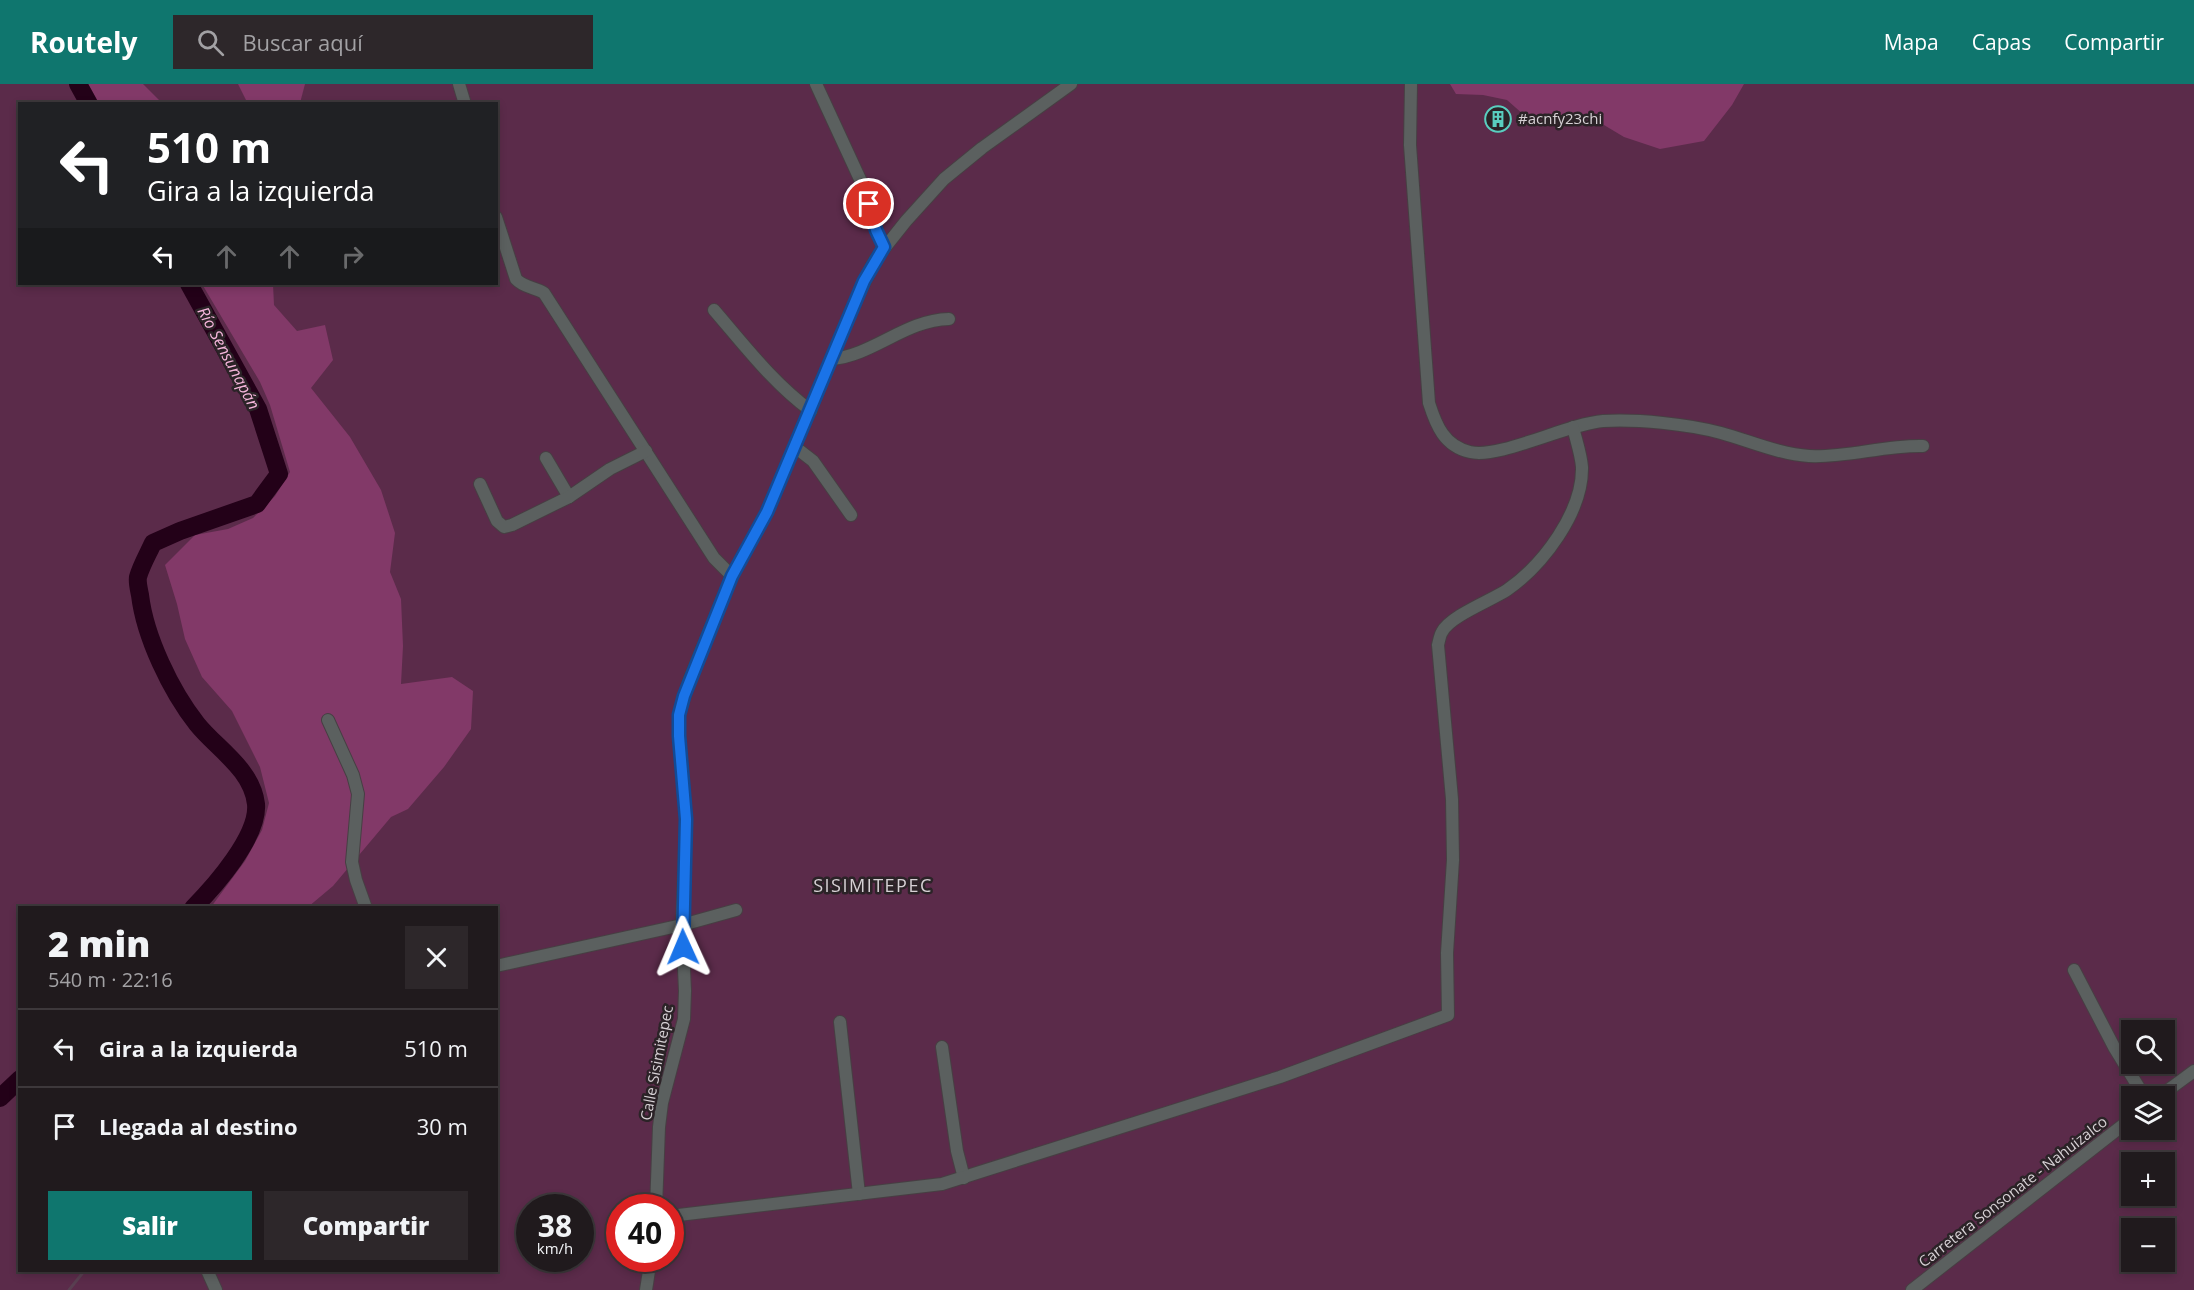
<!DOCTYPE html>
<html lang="es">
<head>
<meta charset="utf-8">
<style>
	:root { --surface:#201a1d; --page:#2d272a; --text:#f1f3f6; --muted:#a2a1a4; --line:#3d383b; --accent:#0f766e }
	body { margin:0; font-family:"Open Sans",sans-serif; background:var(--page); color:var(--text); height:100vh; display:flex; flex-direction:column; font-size:22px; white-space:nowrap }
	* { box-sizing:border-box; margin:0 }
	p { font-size:20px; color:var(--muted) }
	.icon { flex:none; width:33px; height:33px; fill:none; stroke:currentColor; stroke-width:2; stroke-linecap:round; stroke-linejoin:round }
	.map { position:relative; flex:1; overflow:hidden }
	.panel { position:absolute; left:18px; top:822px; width:480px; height:366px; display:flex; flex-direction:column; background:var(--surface); border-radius:0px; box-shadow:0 3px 9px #0003,0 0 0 2px var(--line) }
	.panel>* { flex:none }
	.banner { position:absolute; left:18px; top:18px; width:480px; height:183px; border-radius:0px; box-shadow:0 3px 9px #0003,0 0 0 2px var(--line); background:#202124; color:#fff; overflow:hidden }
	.controls { position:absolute; left:2121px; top:936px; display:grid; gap:12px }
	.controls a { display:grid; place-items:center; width:54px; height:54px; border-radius:0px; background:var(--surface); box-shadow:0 3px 9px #0003,0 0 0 2px var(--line); font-size:30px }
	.speed { position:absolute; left:516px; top:1110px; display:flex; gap:12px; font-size:30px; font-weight:700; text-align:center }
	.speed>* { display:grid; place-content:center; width:78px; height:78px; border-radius:50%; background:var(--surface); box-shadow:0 3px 9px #0003,0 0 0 2px var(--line); line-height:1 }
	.speed small { font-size:15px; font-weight:400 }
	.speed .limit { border:9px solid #d22; background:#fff; color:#111 }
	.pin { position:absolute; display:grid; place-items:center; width:51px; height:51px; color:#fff; margin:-26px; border:3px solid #fff; border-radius:50%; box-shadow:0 2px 6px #0007 }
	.me { position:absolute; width:66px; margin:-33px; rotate:359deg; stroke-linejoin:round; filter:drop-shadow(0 0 4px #0008) }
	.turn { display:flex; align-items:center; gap:21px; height:126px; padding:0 30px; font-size:27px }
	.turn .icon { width:78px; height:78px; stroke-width:2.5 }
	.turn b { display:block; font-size:42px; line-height:51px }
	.lanes { display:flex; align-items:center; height:57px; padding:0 30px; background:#0003; justify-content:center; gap:30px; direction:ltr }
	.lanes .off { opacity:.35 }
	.round { display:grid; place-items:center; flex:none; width:63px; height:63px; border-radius:0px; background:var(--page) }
	.head { display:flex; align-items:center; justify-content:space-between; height:102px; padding:0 30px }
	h1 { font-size:36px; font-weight:800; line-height:45px }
	.primary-button { display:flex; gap:12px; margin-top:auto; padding:12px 30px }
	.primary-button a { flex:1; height:69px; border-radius:0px; background:var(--accent); color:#fff; font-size:24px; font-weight:800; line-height:69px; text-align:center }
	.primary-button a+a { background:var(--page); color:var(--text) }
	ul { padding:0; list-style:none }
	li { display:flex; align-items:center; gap:18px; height:78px; padding:0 30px; border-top:2px solid var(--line) }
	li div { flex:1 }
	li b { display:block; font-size:22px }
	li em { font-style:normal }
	header { display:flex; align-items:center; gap:36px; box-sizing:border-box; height:84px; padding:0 30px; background:var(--accent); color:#fff }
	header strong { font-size:28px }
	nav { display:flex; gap:33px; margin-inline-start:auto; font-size:21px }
	.search { width:420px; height:54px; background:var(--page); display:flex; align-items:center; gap:15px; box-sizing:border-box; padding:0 21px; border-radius:0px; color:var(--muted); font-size:22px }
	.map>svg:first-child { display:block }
	.green { fill:#5b2b4a; fill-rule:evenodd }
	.forest { fill:#823968 }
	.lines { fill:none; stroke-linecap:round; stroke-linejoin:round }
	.stream { stroke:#593f51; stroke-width:3 }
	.river { stroke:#230118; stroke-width:18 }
	.minor-casing { stroke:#473f43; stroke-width:14 }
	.minor { stroke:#5b605f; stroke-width:12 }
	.route-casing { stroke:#114b97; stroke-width:15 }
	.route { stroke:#1a73e8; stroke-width:10 }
	.labels { text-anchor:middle; stroke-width:5; stroke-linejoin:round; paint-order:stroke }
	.poi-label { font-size:15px; fill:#d7d1d5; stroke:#2b2327; text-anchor:start }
	.street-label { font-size:15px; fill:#d7d1d5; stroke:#2b2327 }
	.water-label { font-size:16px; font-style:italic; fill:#f5b5db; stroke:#2b2327 }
	.quarter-label { font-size:18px; letter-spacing:1.5px; fill:#d7d1d5; stroke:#2b2327 }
</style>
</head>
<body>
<header>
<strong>Routely</strong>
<div class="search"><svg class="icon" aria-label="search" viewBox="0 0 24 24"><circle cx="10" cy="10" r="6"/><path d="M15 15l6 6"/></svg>Buscar aquí</div>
<nav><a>Mapa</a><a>Capas</a><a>Compartir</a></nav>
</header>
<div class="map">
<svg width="2194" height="1206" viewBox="0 0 2194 1206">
	<rect width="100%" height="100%" fill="#2b2327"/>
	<path class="green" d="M0,0h2194v1206h-2194zM20,20h476v180h-476zM20,824h476v362h-476zM2132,946h32v34h-32zM2132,1012h32v34h-32zM2132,1078h32v34h-32zM530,1124h50v50h-50zM620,1124h50v50h-50zM2132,1144h32v34h-32z"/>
	<g class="forest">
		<polygon points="88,0 143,0 162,19 99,19"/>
		<polygon points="238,0 305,0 300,19 248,20"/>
		<polygon points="1450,0 1744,0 1732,21 1704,57 1660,65 1624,53 1599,38 1554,42 1531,37 1507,16 1483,11 1456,10"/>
		<polygon points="202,200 273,200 274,221 297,247 325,241 333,276 311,304 350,353 381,406 395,449 390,488 401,515 403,562 401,600 452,593 473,607 471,645 444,683 408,725 391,733 333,802 308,823 211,823 245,777 262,746 269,719 260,683 232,627 202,593 185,555 177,520 165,481 195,451 228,445 253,434 275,412 290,388 270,321 260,298"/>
	</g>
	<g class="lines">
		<polyline class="stream" points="69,1206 85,1186"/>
		<g class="river">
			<polyline points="78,0 89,20"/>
			<path d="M189,200l69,125 21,65 -22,30 -77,27 -27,12c-5,11 -12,23 -15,34 -1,5 1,13 2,18 5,42 31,96 57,129 20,25 55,45 59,80 3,32 -41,82 -63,104"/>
			<polyline points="0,1014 20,995"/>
		</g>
		<g class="minor-casing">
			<g id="minor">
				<polyline points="459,0 465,20"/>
				<polyline points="816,0 865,106 871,135 884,163"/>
				<path d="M1411,0l-1,61 19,258c7,22 15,43 41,49 30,7 96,-28 133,-31 34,-2 85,3 118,12 29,8 58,21 88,23 38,2 75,-11 114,-10"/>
				<path d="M496,133l20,62c8,9 19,8 28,14l170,265 18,18"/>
				<path d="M714,226c31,36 59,73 97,101"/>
				<path d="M832,275c42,-4 73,-39 117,-40"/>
				<polyline points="795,363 813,377 851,431"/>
				<polyline points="546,374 569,413"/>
				<polyline points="480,400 497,437 504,443 512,441 569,413 610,385 646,367"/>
				<polyline points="328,636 353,691 358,710 352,778 356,796 366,824"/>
				<polyline points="496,882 682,841 736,826"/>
				<polyline points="2074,886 2114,963 2144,1012"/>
				<polyline points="840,938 859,1110"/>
				<polyline points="942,963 957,1067 964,1094"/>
				<polyline points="2160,1012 2194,987"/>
				<polyline points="656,1124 659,1043 662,1019 684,935 685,907 682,841 686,735 679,652 679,631 689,597 732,492 767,428 855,218 875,176 906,137 944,95 982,64 1071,0"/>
				<path d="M670,1132l272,-32 338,-107 168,-62 -1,-62 6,-93 -1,-61 -14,-154c1,-4 2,-10 4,-13 8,-16 50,-32 65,-42 36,-25 76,-78 75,-123 -1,-13 -6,-27 -9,-40"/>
				<polyline points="207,1186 216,1206"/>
				<polyline points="646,1206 651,1174"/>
				<polyline points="1912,1206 2132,1034"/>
			</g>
		</g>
		<use href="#minor" class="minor"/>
	</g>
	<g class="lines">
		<g class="route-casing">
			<polyline id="route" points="683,863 686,735 679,652 679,631 684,612 732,492 767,428 864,197 884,163 876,146 869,120"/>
		</g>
		<use href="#route" class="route"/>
	</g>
	<defs>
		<g id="building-ring" transform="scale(1.35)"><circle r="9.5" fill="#2b2327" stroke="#59cebf" stroke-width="1.5"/><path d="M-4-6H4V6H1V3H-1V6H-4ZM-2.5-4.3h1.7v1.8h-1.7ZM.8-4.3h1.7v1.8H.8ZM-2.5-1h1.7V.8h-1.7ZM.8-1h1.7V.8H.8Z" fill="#59cebf"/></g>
	</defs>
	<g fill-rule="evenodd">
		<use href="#building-ring" x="1498" y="35"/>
	</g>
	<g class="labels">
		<g class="poi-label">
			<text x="1518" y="40">#acnfy23chi</text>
		</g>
		<g class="street-label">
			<text transform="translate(657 979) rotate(-79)" y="5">Calle Sisimitepec</text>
			<text transform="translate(2013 1108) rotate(-38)" y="5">Carretera Sonsonate - Nahuizalco</text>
		</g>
		<g class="water-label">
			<text transform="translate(229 274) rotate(62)" y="6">Río Sensunapán</text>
		</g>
		<g class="quarter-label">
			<text x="873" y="808">SISIMITEPEC</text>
		</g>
	</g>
</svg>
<div class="controls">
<a><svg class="icon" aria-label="search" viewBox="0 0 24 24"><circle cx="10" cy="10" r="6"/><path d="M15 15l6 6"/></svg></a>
<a><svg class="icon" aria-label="layers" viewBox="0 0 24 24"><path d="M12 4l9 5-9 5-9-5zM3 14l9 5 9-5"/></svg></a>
<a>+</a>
<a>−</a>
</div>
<div class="speed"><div>38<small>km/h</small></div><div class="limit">40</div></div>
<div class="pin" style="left:869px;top:120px;background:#d93025"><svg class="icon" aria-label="arrive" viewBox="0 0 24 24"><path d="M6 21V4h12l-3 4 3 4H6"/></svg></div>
<svg class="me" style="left:683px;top:863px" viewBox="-20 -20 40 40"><path d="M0-17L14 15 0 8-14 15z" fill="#1a73e8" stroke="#fff" stroke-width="4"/></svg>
<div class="banner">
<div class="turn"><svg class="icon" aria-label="left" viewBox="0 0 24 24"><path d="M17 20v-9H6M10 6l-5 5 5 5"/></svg><div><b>510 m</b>Gira a la izquierda</div></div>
<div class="lanes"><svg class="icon" aria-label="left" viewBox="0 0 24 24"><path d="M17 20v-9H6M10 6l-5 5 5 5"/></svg><svg class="icon off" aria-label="ahead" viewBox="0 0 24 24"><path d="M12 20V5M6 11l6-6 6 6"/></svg><svg class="icon off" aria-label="ahead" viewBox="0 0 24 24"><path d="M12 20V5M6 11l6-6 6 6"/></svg><svg class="icon off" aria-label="right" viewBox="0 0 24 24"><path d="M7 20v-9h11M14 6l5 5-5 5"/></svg></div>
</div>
<section class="panel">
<div class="head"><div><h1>2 min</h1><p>540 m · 22:16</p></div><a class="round"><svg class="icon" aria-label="close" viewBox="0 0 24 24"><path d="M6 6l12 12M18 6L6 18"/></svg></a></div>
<ul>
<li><svg class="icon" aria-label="left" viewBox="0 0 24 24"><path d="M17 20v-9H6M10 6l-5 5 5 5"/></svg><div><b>Gira a la izquierda</b></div><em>510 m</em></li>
<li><svg class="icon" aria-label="arrive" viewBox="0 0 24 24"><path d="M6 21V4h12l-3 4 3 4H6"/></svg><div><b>Llegada al destino</b></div><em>30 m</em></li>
</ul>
<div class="primary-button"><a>Salir</a><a>Compartir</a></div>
</section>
</div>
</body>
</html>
